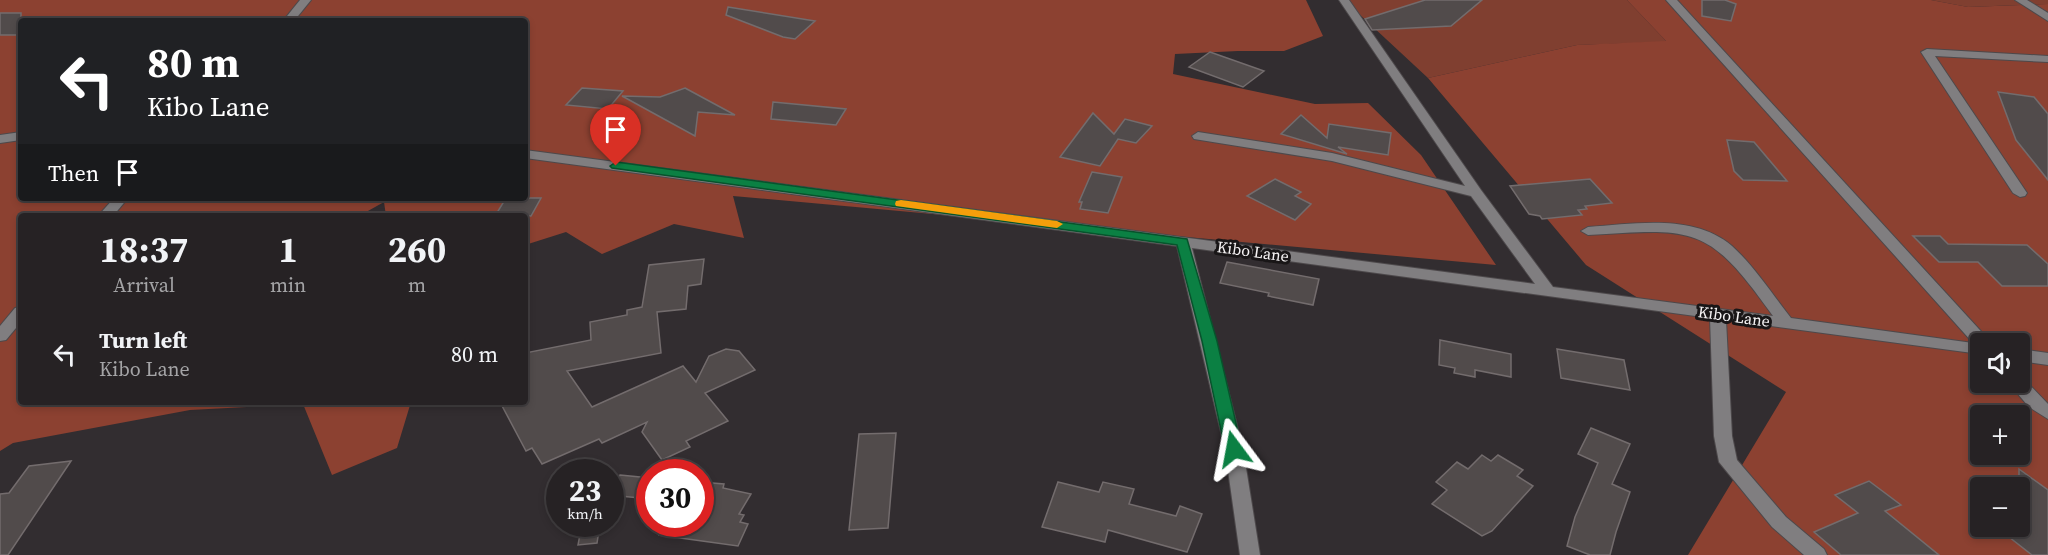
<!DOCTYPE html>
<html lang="en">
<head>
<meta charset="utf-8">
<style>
	:root { --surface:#262224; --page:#2e2a2c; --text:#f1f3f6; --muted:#a4a4a6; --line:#423f41 }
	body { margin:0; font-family:"Source Serif 4",serif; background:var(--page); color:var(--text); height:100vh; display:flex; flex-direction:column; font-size:22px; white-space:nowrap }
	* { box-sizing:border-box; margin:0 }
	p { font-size:20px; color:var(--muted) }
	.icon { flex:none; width:33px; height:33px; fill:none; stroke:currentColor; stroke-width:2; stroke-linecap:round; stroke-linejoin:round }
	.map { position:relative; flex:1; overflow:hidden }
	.panel { position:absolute; left:18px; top:213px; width:510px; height:192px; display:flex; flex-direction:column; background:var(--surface); border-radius:6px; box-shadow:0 3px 9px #0003,0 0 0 2px var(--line) }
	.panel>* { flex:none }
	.guide { position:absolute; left:18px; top:18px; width:510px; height:183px; border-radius:6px; box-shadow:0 3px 9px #0003,0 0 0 2px var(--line); background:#202124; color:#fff; overflow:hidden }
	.fabs { position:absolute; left:1970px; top:333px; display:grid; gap:12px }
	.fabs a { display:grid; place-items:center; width:60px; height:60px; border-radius:6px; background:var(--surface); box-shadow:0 3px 9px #0003,0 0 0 2px var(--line); font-size:30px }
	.speed { position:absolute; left:546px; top:459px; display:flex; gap:12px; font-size:30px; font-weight:700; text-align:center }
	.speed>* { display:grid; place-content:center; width:78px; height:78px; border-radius:50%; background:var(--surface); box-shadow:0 3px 9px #0003,0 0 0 2px var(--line); line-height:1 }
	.speed small { font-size:15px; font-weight:400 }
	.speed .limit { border:9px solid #d22; background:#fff; color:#111 }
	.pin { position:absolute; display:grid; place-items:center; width:51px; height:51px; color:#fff; margin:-62px -26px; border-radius:50% 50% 50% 0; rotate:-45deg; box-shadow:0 0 6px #0007 }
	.pin .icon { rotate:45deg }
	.me { position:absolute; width:66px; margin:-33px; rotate:347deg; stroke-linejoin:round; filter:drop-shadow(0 0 4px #0008) }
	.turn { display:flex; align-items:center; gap:21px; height:126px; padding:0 30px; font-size:27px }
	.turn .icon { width:78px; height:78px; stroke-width:2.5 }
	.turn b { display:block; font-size:42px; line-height:51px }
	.then { display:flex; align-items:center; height:57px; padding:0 30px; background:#0003; gap:12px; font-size:22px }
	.eta { display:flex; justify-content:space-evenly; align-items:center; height:102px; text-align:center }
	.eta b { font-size:36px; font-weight:700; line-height:42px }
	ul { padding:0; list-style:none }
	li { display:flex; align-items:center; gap:18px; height:78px; padding:0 30px }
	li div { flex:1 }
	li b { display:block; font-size:22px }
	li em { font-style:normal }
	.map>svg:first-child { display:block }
	.green { fill:#803f30 }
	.forest { fill:#8c4131; fill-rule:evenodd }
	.building { fill:#514b4b; stroke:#736c6d; stroke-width:1.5 }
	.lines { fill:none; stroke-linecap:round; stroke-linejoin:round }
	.minor-casing { stroke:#4d494b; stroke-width:2 }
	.minor { fill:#807e80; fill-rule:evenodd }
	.route { fill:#0b8043; stroke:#07532c; stroke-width:1.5 }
	.slow { fill:#f59e0b }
	.labels { text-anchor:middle; stroke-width:6; stroke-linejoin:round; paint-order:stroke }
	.street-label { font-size:16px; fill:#f5f2f3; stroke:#191617 }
</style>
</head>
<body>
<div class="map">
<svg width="2048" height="555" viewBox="0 0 2048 555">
	<rect width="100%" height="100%" fill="#322d30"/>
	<g class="green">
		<polygon points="1344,0 1627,0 1667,42 1577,45 1428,78"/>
		<polygon points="1931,0 2048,0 2048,4 1968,7"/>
	</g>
	<g class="forest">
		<path d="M0,0h1306l17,36 -39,15h-46l-63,3 -2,20 142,30 53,-1 53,52 75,110 -763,-69 11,42 -70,-14 -72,30 -36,-22 -41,13v-29h-139l-2,-14 -25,14h-338v186h390l-14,46 -65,27 -29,-71 -113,6 -177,33 -13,8zM21,21h504v177h-504z"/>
		<path d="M1627,0h304l37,7 80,-3v551h-360l98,-163 -200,-127 -158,-187 149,-33 89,-4zM1980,344h39v38h-39zM1980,416h39v38h-39zM1980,488h39v38h-39z"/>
	</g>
	<g class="building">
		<polygon points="1425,0 1482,0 1451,26 1372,30 1365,19"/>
		<polygon points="1702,0 1725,0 1736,4 1731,21 1702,16"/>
		<polygon points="728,7 815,21 795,39 783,37 726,15"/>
		<rect x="0" y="13" width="21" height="22"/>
		<polygon points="1210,52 1264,71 1243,87 1189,67"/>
		<polygon points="582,88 623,91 608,109 566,105"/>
		<polygon points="685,88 735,115 698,112 695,136 622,96 660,97"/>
		<polygon points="1998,92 2034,97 2048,114 2048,180 2016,140"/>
		<polygon points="773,102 846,109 836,125 771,119"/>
		<polygon points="1093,113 1114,134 1125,119 1152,126 1136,143 1118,139 1100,166 1060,157"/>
		<polygon points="1301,115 1327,138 1329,124 1391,133 1388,155 1338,147 1347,154 1281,134"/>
		<polygon points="1727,140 1754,142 1787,181 1743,180 1734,171"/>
		<polygon points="1092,172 1122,177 1108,213 1080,209 1082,202 1079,202"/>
		<polygon points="1275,179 1301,192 1295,196 1311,204 1295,220 1247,196"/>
		<polygon points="1590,179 1612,203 1585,206 1587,209 1578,210 1582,215 1542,219 1540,216 1529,214 1510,186"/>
		<polygon points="506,198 541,198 531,216 495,216"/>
		<polygon points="1913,236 1940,236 1948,244 2027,245 2048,264 2048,286 2002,286 1978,262 1939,262"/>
		<polygon points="704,259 701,284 688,286 686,309 657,312 661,353 567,371 592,407 683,366 696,382 709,356 726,349 739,351 755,370 705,393 728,421 686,441 690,447 662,460 642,432 647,422 602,443 599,439 542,464 532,448 526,451 500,402 525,402 525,353 591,340 590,322 627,315 627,310 642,307 649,265"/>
		<polygon points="1227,262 1319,279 1313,305 1268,296 1269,293 1220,283"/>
		<polygon points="1440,340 1511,354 1511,377 1475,370 1475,377 1454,373 1455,368 1439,365"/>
		<polygon points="1557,349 1624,360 1630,390 1561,378"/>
		<polygon points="1591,428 1630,444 1612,484 1630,492 1616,532 1610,555 1590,555 1567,546 1575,517 1598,463 1578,454"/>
		<polygon points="896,433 888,528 849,530 859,434"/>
		<polygon points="1482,455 1491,461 1498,455 1523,470 1517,476 1533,486 1492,531 1482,536 1432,504 1447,490 1436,482 1457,462 1468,469"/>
		<polygon points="71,461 8,555 0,555 0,494 9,493 29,466"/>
		<polygon points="2019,469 2048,490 2048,555 2032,555 1995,526 2019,526"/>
		<polygon points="620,475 650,478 650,499 610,495"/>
		<polygon points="1869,481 1901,505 1885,511 1939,555 1841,555 1814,532 1858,513 1835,495"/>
		<polygon points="700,482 724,484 723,488 751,494 739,514 744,515 740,522 748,524 738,546 659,535 660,524 700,524"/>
		<polygon points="1058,482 1099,492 1103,482 1134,489 1129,504 1176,516 1180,506 1202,514 1187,552 1108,530 1105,542 1042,527"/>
		<polygon points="582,524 600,524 597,543 578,545"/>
	</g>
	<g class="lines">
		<g class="minor-casing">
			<g id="minor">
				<polygon points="300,0 311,0 294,21 283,21"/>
				<path d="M1339,0h10l132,190 72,97 220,29c-65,-91 -77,-88 -185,-81l-7,-4 7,-4c47,-3 105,-14 144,19 23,21 40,48 59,72l182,25 -307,-343h11l312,340 2,4h-11v10l-254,-34 6,116 5,24 49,57 38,32 3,6h-23l-32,-28 -53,-65 -5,-26 -4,-118 -518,-70 51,201 17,106h-20l-15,-106 -48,-203 -652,-88v-8l1010,134 -64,-88 -139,-35 -138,-22 -2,-3 6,-4 134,21 133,33z"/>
				<polygon points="2015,0 2027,0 2048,13 2048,21"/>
				<polygon points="1927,49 2048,56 2048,62 1935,56 2027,193 2025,196 2020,197 2013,193 1921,52"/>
				<polygon points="21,132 21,140 0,143 0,135"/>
				<polygon points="114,198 128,198 113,216 98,216"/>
				<polygon points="21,307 21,322 6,340 0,341 0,326 15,308"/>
				<polygon points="2019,349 2048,353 2048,365 2019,361"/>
				<polygon points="2019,377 2023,378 2048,404 2048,419 2029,407 2011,386 2009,382 2019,382"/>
			</g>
		</g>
		<use href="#minor" class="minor"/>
	</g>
	<polygon class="route" points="616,162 1187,239 1217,341 1242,449 1239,453 1228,453 1225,449 1202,341 1177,245 612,168 610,166"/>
	<polygon class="slow" points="901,200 1057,221 1063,224 1057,228 896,206 895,204 896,201"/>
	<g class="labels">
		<g class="street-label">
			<text transform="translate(1253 251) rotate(8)" y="6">Kibo Lane</text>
			<text transform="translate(1734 316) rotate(8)" y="6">Kibo Lane</text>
		</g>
	</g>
</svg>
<div class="fabs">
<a><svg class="icon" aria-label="sound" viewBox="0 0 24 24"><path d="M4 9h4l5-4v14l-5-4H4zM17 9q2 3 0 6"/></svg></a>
<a>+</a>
<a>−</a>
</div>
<div class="speed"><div>23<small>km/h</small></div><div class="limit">30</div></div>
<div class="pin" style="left:616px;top:166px;background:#d93025"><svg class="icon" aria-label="arrive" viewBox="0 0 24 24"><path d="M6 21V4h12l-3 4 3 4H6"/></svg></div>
<svg class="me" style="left:1234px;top:449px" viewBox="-20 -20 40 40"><path d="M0-17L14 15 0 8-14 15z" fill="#0b8043" stroke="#fff" stroke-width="4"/></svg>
<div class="guide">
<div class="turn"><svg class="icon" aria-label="left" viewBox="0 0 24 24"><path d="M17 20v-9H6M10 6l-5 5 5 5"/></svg><div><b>80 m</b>Kibo Lane</div></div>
<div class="then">Then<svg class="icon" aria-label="arrive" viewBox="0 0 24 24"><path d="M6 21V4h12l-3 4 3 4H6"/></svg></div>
</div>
<section class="panel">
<div class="eta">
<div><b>18:37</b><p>Arrival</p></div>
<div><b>1</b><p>min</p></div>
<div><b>260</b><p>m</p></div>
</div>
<ul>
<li><svg class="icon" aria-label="left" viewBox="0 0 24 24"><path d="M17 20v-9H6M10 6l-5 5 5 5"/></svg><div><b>Turn left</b><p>Kibo Lane</p></div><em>80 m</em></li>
</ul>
</section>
</div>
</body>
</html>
